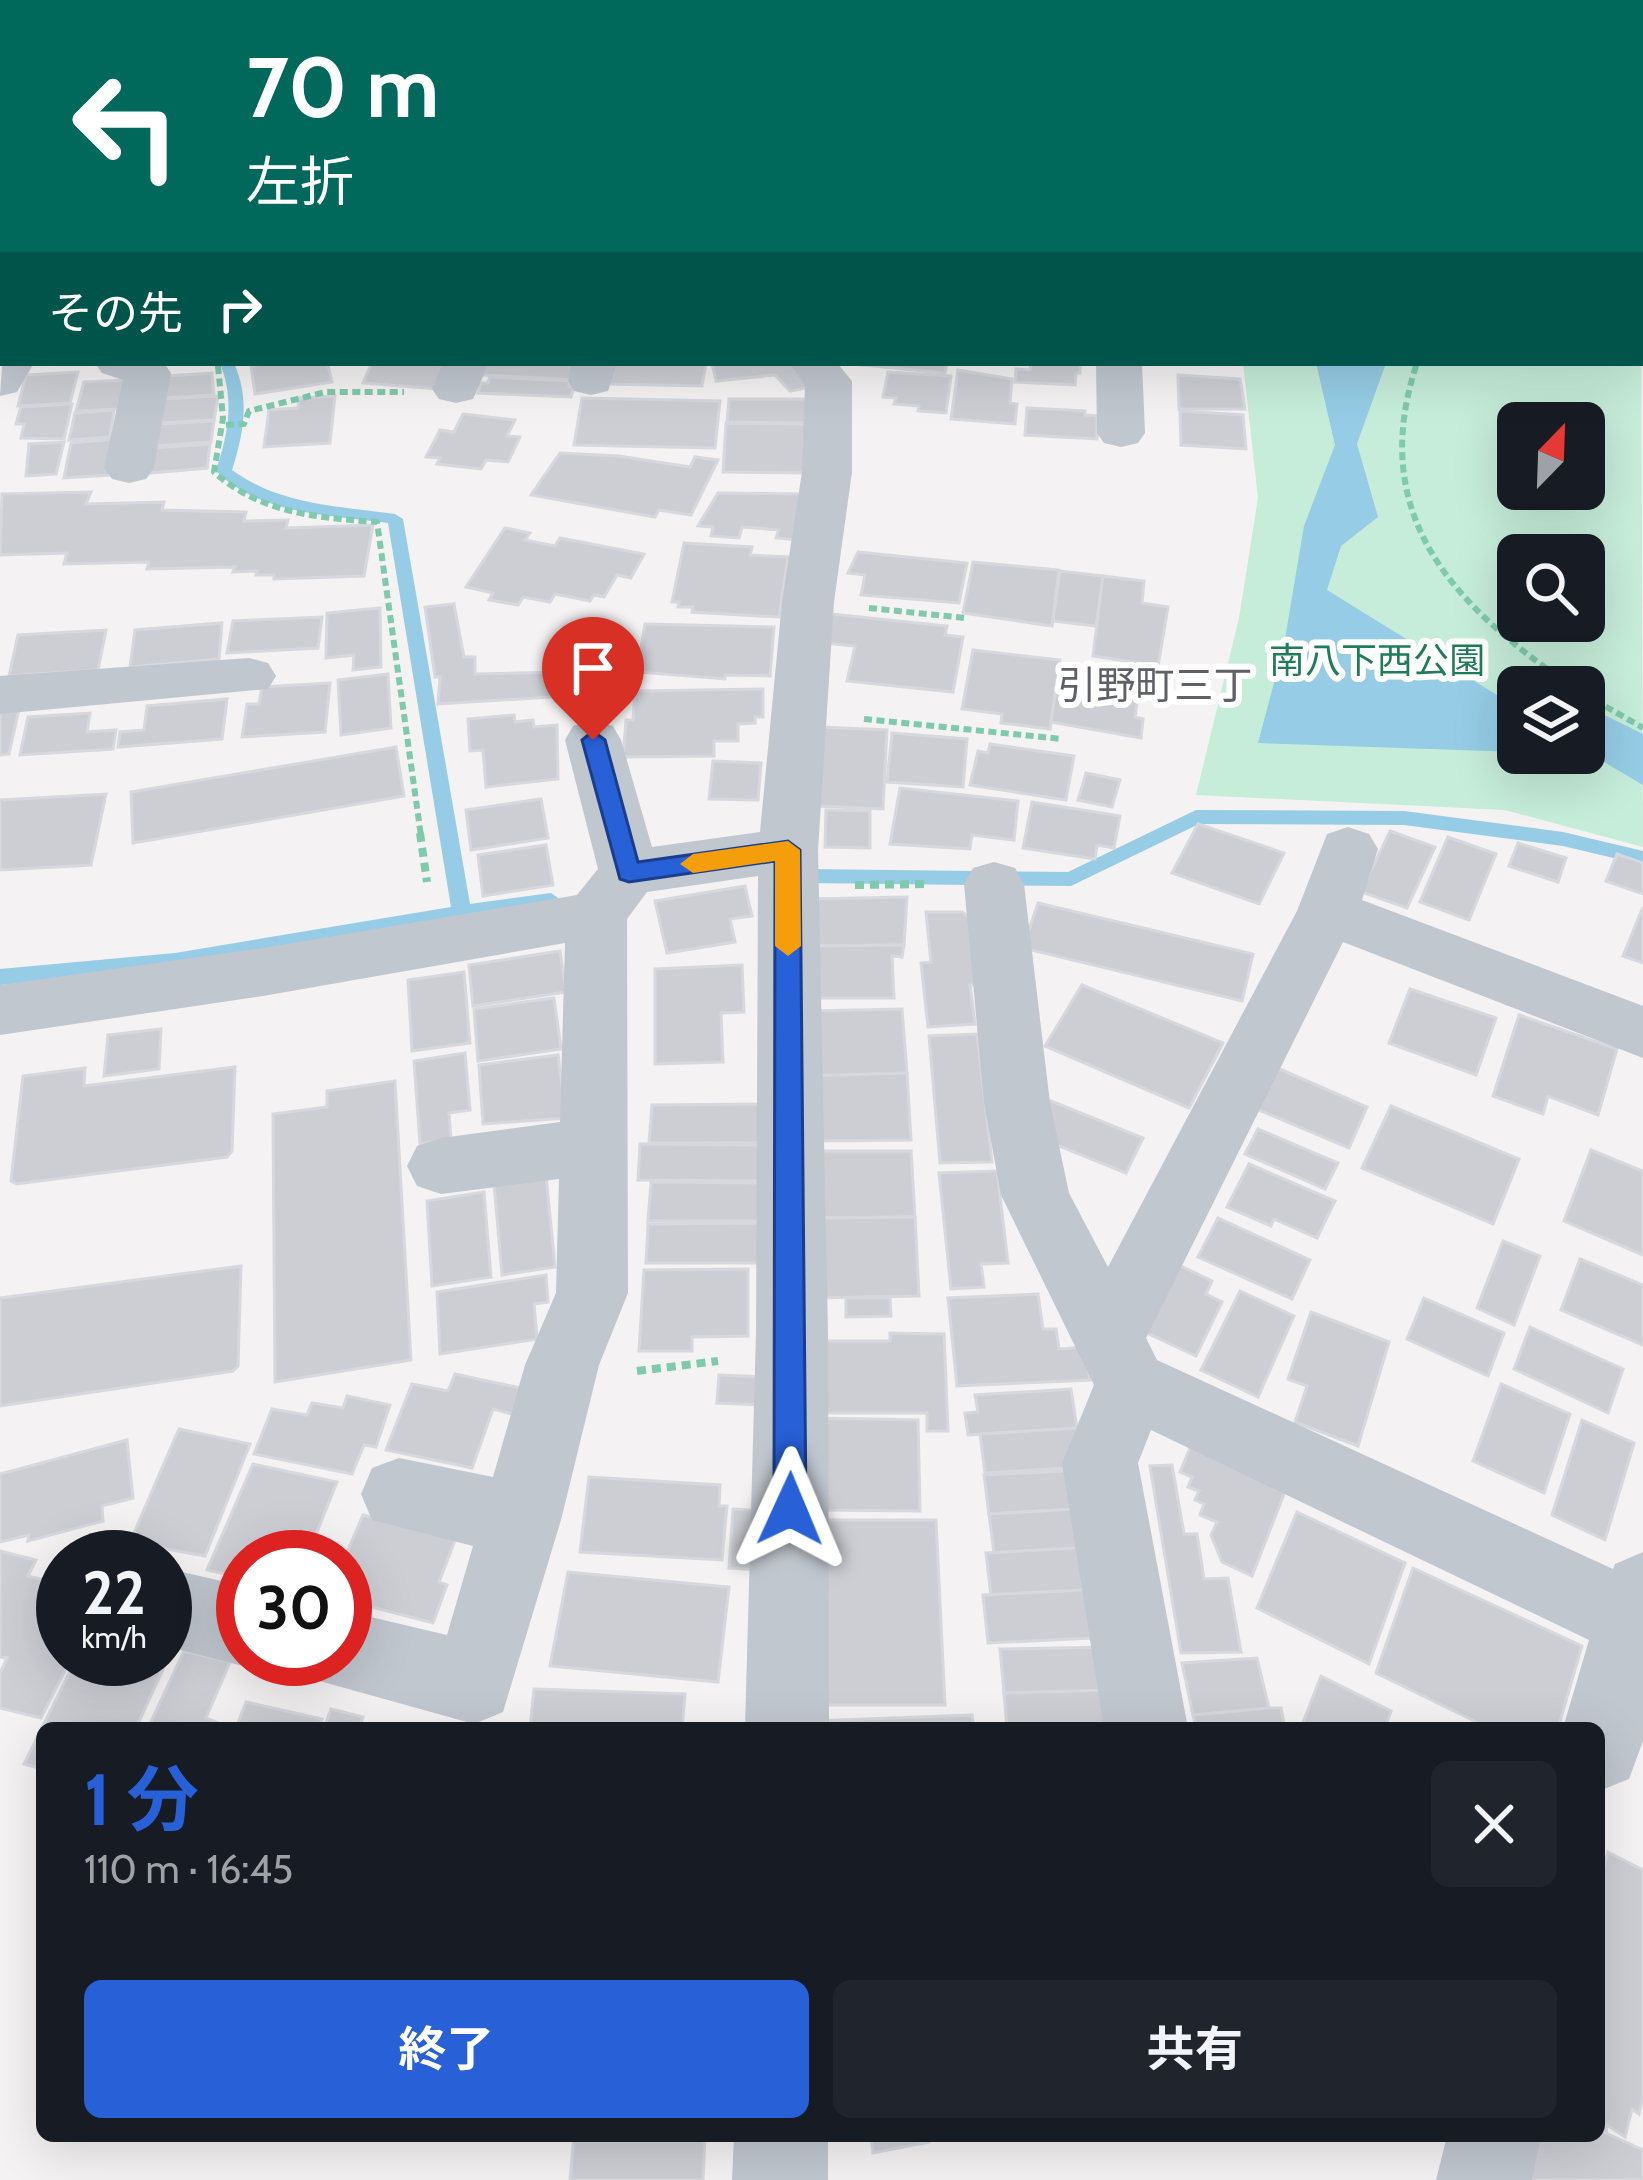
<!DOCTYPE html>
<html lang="ja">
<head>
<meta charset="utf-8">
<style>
	:root { --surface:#171b24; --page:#20242c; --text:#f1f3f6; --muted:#9ea1a6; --accent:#2860d8 }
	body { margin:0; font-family:Cabin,"Noto Sans JP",sans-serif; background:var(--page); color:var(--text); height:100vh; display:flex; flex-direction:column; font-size:45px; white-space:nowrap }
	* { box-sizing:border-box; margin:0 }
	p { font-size:39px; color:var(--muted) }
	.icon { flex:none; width:66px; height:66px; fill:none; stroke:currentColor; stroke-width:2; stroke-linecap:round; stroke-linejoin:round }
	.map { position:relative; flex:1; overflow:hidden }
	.sheet { position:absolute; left:36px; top:1722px; width:1569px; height:420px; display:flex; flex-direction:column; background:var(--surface); border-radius:18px; box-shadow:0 12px 48px #0002 }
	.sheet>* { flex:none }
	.hud { position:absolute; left:0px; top:0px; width:1644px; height:366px; box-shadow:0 12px 48px #0002; background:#00695c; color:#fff; overflow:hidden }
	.needle { width:78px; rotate:23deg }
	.buttons { position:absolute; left:1497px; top:402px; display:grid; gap:24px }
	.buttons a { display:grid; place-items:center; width:108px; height:108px; border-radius:18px; background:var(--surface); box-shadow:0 12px 48px #0002; font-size:60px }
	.speed { position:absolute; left:36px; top:1530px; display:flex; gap:24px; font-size:60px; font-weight:700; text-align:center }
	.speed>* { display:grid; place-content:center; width:156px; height:156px; border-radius:50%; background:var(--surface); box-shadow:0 12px 48px #0002; line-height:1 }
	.speed small { font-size:30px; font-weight:400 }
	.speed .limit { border:18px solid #d22; background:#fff; color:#111 }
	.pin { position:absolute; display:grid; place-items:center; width:102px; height:102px; color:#fff; margin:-123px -51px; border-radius:50% 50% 50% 0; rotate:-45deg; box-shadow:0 0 12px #0007 }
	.pin .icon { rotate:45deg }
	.me { position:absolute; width:132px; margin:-66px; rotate:1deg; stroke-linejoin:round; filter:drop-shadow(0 0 9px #0008) }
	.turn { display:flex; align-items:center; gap:42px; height:252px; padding:0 48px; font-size:54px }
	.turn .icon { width:156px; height:156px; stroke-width:2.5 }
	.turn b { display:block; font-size:84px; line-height:102px }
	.then { display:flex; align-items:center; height:114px; padding:0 48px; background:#0003; gap:24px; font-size:45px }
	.round { display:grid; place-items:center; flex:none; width:126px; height:126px; border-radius:18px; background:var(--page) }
	.headline { display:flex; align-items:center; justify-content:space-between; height:204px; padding:0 48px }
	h1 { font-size:72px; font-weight:700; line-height:90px; color:var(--accent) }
	.button { display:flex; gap:24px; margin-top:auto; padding:24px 48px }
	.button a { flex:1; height:138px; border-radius:18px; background:var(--accent); color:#fff; font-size:48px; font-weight:700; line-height:138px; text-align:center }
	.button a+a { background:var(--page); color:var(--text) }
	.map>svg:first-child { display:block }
	.green { fill:#c5edd9; fill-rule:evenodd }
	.water { fill:#96cce6 }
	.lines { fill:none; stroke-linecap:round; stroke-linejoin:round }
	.stream { fill:#96cce6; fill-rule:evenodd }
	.building { fill:#ccced4; stroke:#d6d8dd; stroke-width:3 }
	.path-far2 { stroke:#7fc9ad; stroke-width:4.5; stroke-dasharray:6 4.5; stroke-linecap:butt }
	.path-far1 { stroke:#7fc9ad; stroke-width:6; stroke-dasharray:8 4.5; stroke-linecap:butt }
	.path { stroke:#7fc9ad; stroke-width:8; stroke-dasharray:9 6; stroke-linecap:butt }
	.minor { fill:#c1c7cf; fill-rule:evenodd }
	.route { fill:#2860d8; stroke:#1a3e8c; stroke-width:3 }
	.slow { fill:#f59e0b }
	.labels { text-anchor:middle; stroke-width:12; stroke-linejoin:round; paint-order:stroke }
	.park-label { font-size:36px; fill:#1f7c58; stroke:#fff }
	.neighbourhood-label { font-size:39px; fill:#5f6166; stroke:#fff }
</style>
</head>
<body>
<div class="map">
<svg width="1643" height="2180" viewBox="0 0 1643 2180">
	<rect width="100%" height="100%" fill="#f4f2f2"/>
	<path class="green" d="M1641,270l2,577 -138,-37 -309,-15 43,-177 19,-120 -15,-135h398zM1518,423h66v66h-66zM1518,555h66v66h-66zM1518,687h66v66h-66z"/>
	<g class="water">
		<polygon points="1316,363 1386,363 1357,444 1378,517 1341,546 1327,590 1518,708 1518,752 1258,743 1284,645 1304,526 1335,445"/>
		<polygon points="1584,705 1643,734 1643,785 1592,755 1538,753 1584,753"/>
	</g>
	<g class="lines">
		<g class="stream">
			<path d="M220,363h14c16,37 10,69 -2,107 48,35 106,36 163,44l8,5 67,385 81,-11 10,7 -10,7 -376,62 -175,16v-16l175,-16 276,-46 -63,-384c-58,-8 -128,-8 -172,-52 12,-38 19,-70 4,-108z"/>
			<polygon points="1196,810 1404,811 1563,832 1643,851 1643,865 1563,846 1404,825 1199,824 1071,886 803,883 793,876 803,869 1068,872"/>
		</g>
	</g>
	<g class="building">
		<polygon points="269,363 328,365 332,382 255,394 251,366"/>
		<polygon points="372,363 419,363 447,365 438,389 363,383"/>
		<polygon points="487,363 552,363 578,364 574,380 483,375"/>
		<polygon points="612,363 706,363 702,386 608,384"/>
		<polygon points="712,363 789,363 811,387 790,391 775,375 716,381"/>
		<polygon points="844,363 947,363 945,373"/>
		<polygon points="1031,363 1080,363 1080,373 1076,373 1075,385 1015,382 1016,369 1030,370"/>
		<polygon points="958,370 1012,379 1010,403 1017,404 1015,424 951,419"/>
		<polygon points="78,372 70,403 18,406 26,375"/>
		<polygon points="888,372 951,376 946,413 918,411 919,406 894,404 896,398 883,397"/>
		<polygon points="212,373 214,395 163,398 167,376"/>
		<polygon points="1178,375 1240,379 1245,409 1179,409"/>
		<polygon points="490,377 570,381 569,386 574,386 571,397 478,393 481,383 488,383"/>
		<polygon points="126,380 119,409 76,411 84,382"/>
		<polygon points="218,396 214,420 161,423 162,399"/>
		<polygon points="335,396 330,443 264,447 269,410 298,408 299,398"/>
		<polygon points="582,398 720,401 715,448 574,445"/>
		<polygon points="729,399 812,399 812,423 727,422"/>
		<polygon points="72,404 64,439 21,438 24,424 16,424 21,407"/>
		<polygon points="1027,408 1085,411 1085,415 1097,416 1097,439 1025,435"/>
		<polygon points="114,410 110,437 69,440 75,413"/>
		<polygon points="1180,411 1243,415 1246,449 1181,445"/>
		<polygon points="463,414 515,420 507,436 520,437 508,462 486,460 481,469 437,464 440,458 426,457 440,430 454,432"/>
		<polygon points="214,421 211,442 154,446 158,424"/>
		<polygon points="726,423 811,424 809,473 723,472"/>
		<polygon points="116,439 111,475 64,478 71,443"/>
		<polygon points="64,442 56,474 26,476 29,444"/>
		<polygon points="210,444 207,468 150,473 153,448"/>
		<polygon points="560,453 619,456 690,467 695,457 718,460 691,515 659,510 655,517 531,495"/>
		<polygon points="91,492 86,504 164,502 162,510 246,512 244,521 288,520 286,528 373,525 364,576 274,579 274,575 256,575 257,571 233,572 235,567 147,569 149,562 64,564 67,553 0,555 2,494"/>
		<polygon points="718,493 808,494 798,540 776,538 779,530 742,527 739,538 711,536 713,527 698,526"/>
		<polygon points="505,528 530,533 525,540 555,546 560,538 644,554 631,578 617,575 604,597 594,595 590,601 555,594 550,602 523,597 518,605 489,600 493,593 466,587"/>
		<polygon points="684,543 752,547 750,555 788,557 779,617 692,612 693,607 678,607 679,602 672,602"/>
		<polygon points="858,552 967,563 959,603 861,595 865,575 848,573"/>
		<polygon points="973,562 1059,570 1052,626 963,613"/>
		<polygon points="1060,571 1103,576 1096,626 1053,621"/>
		<polygon points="1103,576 1144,581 1142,603 1168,607 1158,666 1093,656"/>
		<polygon points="454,604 464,657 475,657 475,674 607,671 599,694 438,704 440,677 435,677 425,607"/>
		<polygon points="380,608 381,667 353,670 354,655 326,658 327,613"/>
		<polygon points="831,614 947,626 945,635 963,637 953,692 847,681 855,646 824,643"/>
		<polygon points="322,617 318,648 227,653 233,621"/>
		<polygon points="222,623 219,659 130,667 135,630"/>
		<polygon points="645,624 774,627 770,676 725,675 725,679 637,672"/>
		<polygon points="106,630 98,670 9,676 18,635"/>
		<polygon points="973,650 1060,660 1050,729 1001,723 1002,714 962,709"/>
		<polygon points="1059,669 1140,680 1135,717 1143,719 1141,738 1051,722"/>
		<polygon points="388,674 391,728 341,735 338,680"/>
		<polygon points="330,683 325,732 242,737 247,704 259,704 262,687"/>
		<polygon points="763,689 763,717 755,717 755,723 738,724 738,741 714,741 714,756 623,757 626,720 633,720 635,691"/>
		<polygon points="227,699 222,739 118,747 120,732 144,730 147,706"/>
		<polygon points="19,709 9,754 0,755 0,710"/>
		<polygon points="90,713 87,732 116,730 113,749 20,755 28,717"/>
		<polygon points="514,715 515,722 533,720 534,727 557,725 558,779 486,787 483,750 470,751 468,719"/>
		<polygon points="821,727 887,730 883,809 814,806"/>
		<polygon points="892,733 967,739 963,787 887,782"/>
		<polygon points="990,744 1074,756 1066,800 970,785 978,751 988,753"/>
		<polygon points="396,747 404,796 133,843 131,792"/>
		<polygon points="713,761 761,763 758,800 709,799"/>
		<polygon points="1086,773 1120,780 1112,807 1078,800"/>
		<polygon points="900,788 1018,801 1014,840 972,835 970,849 890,844"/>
		<polygon points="106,794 91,865 0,870 0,800"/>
		<polygon points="541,799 548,838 471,850 466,810"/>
		<polygon points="1032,802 1120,816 1114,848 1097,845 1095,859 1023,848"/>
		<polygon points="826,810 870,811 870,848 825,847"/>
		<polygon points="1198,824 1284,853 1259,904 1172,873"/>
		<polygon points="1390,831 1435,847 1407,908 1361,892"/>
		<polygon points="1448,837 1496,854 1469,920 1420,902"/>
		<polygon points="1518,843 1566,858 1558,882 1509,866"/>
		<polygon points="546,845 553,885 483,896 478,855"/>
		<polygon points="1617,854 1643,863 1643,894 1606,881"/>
		<polygon points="745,886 752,916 730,919 735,942 667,953 655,901"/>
		<polygon points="907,897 904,945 807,946 806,899"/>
		<polygon points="1038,903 1253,954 1242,1001 1023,948"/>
		<polygon points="1643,907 1643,963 1623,956"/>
		<polygon points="926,912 962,912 969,917 978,985 970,985 975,1024 928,1027 921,963 931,962"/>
		<polygon points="904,945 902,957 892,956 894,998 807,998 807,946"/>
		<polygon points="560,951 566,992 473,1006 469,965"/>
		<polygon points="742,965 744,1012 721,1013 723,1062 655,1064 655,969"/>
		<polygon points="464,972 470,1043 412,1051 408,980"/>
		<polygon points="1082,985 1223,1043 1189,1108 1045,1046"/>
		<polygon points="1410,989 1496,1018 1476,1075 1389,1043"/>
		<polygon points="554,998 561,1049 478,1061 474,1009"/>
		<polygon points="902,1009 907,1073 809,1076 807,1011"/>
		<polygon points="1519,1015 1617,1049 1598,1115 1548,1096 1543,1114 1493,1096"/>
		<polygon points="161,1029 159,1069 104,1076 108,1035"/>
		<polygon points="977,1034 992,1162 940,1163 929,1036"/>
		<polygon points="465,1053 470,1110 449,1113 451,1139 420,1144 414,1061"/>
		<polygon points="558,1055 566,1118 483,1124 479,1065"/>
		<polygon points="235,1067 232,1151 227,1157 16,1184 11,1181 23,1076 85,1068 84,1086"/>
		<polygon points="1275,1067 1367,1107 1349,1148 1254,1108"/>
		<polygon points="907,1073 911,1140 811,1141 809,1076"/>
		<polygon points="395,1081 411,1360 275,1382 273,1114 327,1107 327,1091"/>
		<polygon points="1036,1095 1143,1138 1126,1173 1037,1137"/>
		<polygon points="764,1104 764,1143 649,1143 652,1105"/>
		<polygon points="1391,1106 1519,1159 1493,1224 1362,1168"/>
		<polygon points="1258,1129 1338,1163 1325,1189 1245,1154"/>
		<polygon points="640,1144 763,1145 762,1181 638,1180"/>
		<polygon points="1591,1150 1643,1171 1643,1255 1564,1221"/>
		<polygon points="812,1151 911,1151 915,1217 824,1218"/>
		<polygon points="1249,1164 1335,1201 1317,1238 1274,1219 1271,1226 1227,1207"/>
		<polygon points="997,1171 1008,1263 981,1264 984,1287 951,1289 939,1173"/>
		<polygon points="546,1176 555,1267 502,1275 494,1184"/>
		<polygon points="651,1182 762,1183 762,1221 648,1221"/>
		<polygon points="484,1192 491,1277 432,1286 427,1201"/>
		<polygon points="915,1217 919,1296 815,1298 813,1218"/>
		<polygon points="1218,1218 1310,1260 1292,1299 1198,1257"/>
		<polygon points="762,1223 761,1263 646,1263 648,1224"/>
		<polygon points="1503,1241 1540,1256 1514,1325 1477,1308"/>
		<polygon points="1166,1259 1212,1281 1206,1294 1222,1302 1196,1356 1130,1325"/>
		<polygon points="1580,1259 1643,1285 1643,1345 1561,1310"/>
		<polygon points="241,1266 238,1366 233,1371 0,1406 0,1298"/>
		<polygon points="748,1269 748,1336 692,1337 692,1351 639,1351 644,1270"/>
		<polygon points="546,1275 548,1302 534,1304 537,1339 440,1354 437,1292"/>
		<polygon points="1240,1291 1294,1316 1258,1397 1201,1370"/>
		<polygon points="1038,1294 1043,1329 1056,1329 1059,1349 1084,1347 1090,1380 957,1386 948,1298"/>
		<polygon points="846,1298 890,1298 891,1316 846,1317"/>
		<polygon points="1424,1298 1504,1333 1488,1376 1407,1339"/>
		<polygon points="1311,1312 1389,1342 1358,1446 1295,1422 1307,1386 1288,1379"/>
		<polygon points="1530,1327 1623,1369 1608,1413 1514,1369"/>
		<polygon points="890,1333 944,1334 948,1431 927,1431 927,1413 818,1413 817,1341 890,1341"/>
		<polygon points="455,1374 521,1388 512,1414 493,1409 472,1468 386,1450 412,1384 448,1391"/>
		<polygon points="719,1375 766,1377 764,1405 717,1403"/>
		<polygon points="1501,1384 1570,1414 1544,1493 1473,1461"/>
		<polygon points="1071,1389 1077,1428 968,1435 965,1413 978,1412 975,1395"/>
		<polygon points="347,1396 390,1405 376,1447 364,1445 352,1474 254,1454 272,1409 307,1415 312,1403 343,1408"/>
		<polygon points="814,1418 918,1420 920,1511 822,1510"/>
		<polygon points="1582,1420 1634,1443 1605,1540 1552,1515"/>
		<polygon points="1077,1428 1083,1467 985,1473 980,1434"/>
		<polygon points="179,1429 250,1444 205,1556 130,1542"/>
		<polygon points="127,1440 133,1498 102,1506 103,1521 28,1541 29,1535 0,1542 0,1474"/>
		<polygon points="1191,1446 1286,1489 1252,1576 1222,1562 1211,1535 1217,1522 1200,1515 1204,1504 1195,1500 1199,1491 1188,1487 1192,1477 1180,1472"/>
		<polygon points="253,1464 337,1482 307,1557 243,1557 243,1578 207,1570"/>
		<polygon points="1172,1465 1184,1534 1197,1534 1204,1579 1228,1578 1241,1652 1181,1653 1150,1466"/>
		<polygon points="1085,1470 1091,1508 989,1514 984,1475"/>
		<polygon points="589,1477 720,1485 719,1506 727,1506 722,1560 580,1552"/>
		<polygon points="1091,1508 1096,1547 994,1553 989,1514"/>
		<polygon points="733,1509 763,1511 759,1570 729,1568"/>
		<polygon points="1297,1512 1405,1563 1369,1664 1257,1608"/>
		<polygon points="363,1515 456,1538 439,1582 447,1585 433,1623 345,1600 345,1557"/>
		<polygon points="812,1520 936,1520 945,1705 813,1705"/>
		<polygon points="1096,1547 1103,1589 991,1596 986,1553"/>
		<polygon points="0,1551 36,1560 28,1576 63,1585 63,1659 71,1659 41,1718 0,1708 0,1673 7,1658 0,1657"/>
		<polygon points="1413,1568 1582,1646 1558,1728 1489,1728 1376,1673"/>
		<polygon points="568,1572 729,1587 718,1682 550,1666"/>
		<polygon points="1103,1589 1111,1637 988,1643 983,1595"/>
		<polygon points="1109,1647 1114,1690 1004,1693 1000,1649"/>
		<polygon points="184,1651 230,1662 206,1718 230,1728 148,1728"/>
		<polygon points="165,1653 170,1654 136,1728 42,1728 42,1769 24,1764 76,1659 165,1659"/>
		<polygon points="1257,1658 1269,1708 1193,1715 1182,1663"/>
		<polygon points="1321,1676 1391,1711 1385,1728 1302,1725"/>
		<polygon points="534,1689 685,1694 682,1728 530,1728"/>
		<polygon points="1114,1690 1120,1728 1007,1728 1004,1693"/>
		<polygon points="246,1702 322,1719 318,1728 236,1728"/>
		<polygon points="1269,1708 1281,1708 1285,1728 1196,1728 1193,1715"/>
		<polygon points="331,1709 363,1717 359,1728 324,1728"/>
		<polygon points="972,1715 974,1728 815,1728 814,1721"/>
		<polygon points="1608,1852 1643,1870 1643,2098 1639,2114 1632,2109 1625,2137 1607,2125 1606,2132 1599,2128 1599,1885"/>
		<polygon points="1599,2130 1643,2150 1643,2180 1524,2180 1532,2136 1599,2136"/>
		<polygon points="574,2136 705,2136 703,2180 570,2180"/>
		<polygon points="871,2136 928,2136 929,2142 873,2153"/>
	</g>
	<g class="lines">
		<g class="path-far2">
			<polyline points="217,363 218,369"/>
			<polyline points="1415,369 1417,363"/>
		</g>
		<g class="path-far1">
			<path d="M218,366l5,52 -9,54c46,41 104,46 163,50l44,314"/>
			<path d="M1416,366c-49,151 39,241 157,321"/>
			<polyline points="226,425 244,424 249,411 326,392 404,392"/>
			<polyline points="869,608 965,618"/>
			<polyline points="1584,694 1643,728"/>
			<polyline points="864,719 1062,739"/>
		</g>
		<g class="path">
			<polyline points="420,833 427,882"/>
			<polyline points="855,885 930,884"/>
			<polyline points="637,1371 718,1361"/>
		</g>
		<g class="minor">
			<polygon points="37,0 109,0 111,3 39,3"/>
			<rect x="1319" y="0" width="36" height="3"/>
			<rect x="1641" y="35" width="2" height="22"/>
			<rect x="1641" y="237" width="2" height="26"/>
			<polygon points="3,351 3,363 34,363 17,392 0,396"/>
			<polygon points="95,363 164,363 171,373 154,468 146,479 129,483 112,479 104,468 123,380 102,373"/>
			<polygon points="443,363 489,363 473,399 456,403 439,399 432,389"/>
			<polygon points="571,363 617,363 608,391 591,395 574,391 568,381"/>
			<polygon points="788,363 837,363 852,381 852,472 834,602 818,850 828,1334 829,1728 745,1728 756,1334 758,876 647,892 627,919 628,1293 599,1365 561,1520 503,1712 474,1724 316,1680 308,1659 345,1659 345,1611 447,1635 473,1546 372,1520 361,1494 372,1468 399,1458 493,1477 525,1365 556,1293 559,1179 441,1194 417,1186 407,1166 417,1146 441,1138 560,1122 565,943 263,996 0,1035 0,985 263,948 577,895 598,869 565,740 573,726 593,720 613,726 621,740 652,847 760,832 782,602 802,472 805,384"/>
			<polygon points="1096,363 1142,363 1145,433 1138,443 1121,447 1104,443 1097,433"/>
			<polygon points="249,658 268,663 276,676 268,689 0,714 0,676"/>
			<polygon points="1348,827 1369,834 1378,849 1362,900 1643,1006 1643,1058 1343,942 1146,1338 1157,1360 1613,1569 1615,1564 1643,1552 1643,1741 1629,1779 1599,1791 1599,1728 1563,1728 1589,1640 1151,1430 1138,1463 1188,1728 1104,1728 1062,1463 1094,1385 1001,1195 984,1103 964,884 973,868 994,862 1015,868 1024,884 1050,1103 1069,1193 1108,1267 1297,911 1327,834"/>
			<polygon points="165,1568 243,1586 243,1659 259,1659 243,1666 165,1646"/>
			<polygon points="734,2136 828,2136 828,2180 732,2180"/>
			<polygon points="1447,2136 1541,2136 1532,2180 1436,2180"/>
		</g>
	</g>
	<polygon class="route" points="593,731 605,740 638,862 788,841 800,850 806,1509 801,1520 790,1524 779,1520 774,1509 775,861 629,882 620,879 582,740"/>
	<polygon class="slow" points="788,841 800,850 801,946 788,956 775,946 775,861 693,873 680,864 693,854"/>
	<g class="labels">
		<g class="park-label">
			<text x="1377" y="673">南八下西公園</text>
		</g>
		<g class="neighbourhood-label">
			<text x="1155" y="699">引野町三丁</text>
		</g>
	</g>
</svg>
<div class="buttons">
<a><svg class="needle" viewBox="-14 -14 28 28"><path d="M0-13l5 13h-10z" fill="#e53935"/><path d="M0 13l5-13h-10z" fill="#9ea1a6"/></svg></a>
<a><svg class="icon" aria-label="search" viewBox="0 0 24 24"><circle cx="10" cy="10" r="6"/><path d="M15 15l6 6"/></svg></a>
<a><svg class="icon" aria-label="layers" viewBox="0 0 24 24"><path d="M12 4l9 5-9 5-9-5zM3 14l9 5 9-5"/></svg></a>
</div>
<div class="speed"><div>22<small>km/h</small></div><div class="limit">30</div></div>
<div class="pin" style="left:593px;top:740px;background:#d93025"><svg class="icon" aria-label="arrive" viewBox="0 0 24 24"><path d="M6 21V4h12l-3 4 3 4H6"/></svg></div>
<svg class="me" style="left:790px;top:1509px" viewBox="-20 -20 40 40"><path d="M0-17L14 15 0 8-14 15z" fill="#2860d8" stroke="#fff" stroke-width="4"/></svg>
<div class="hud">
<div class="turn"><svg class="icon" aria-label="left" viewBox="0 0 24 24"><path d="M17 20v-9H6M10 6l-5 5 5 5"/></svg><div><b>70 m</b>左折</div></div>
<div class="then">その先<svg class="icon" aria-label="right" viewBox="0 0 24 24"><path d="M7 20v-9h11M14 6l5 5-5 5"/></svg></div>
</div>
<section class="sheet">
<div class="headline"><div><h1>1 分</h1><p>110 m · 16:45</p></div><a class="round"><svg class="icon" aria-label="close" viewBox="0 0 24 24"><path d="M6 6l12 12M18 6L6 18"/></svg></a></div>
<div class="button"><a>終了</a><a>共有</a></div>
</section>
</div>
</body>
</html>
